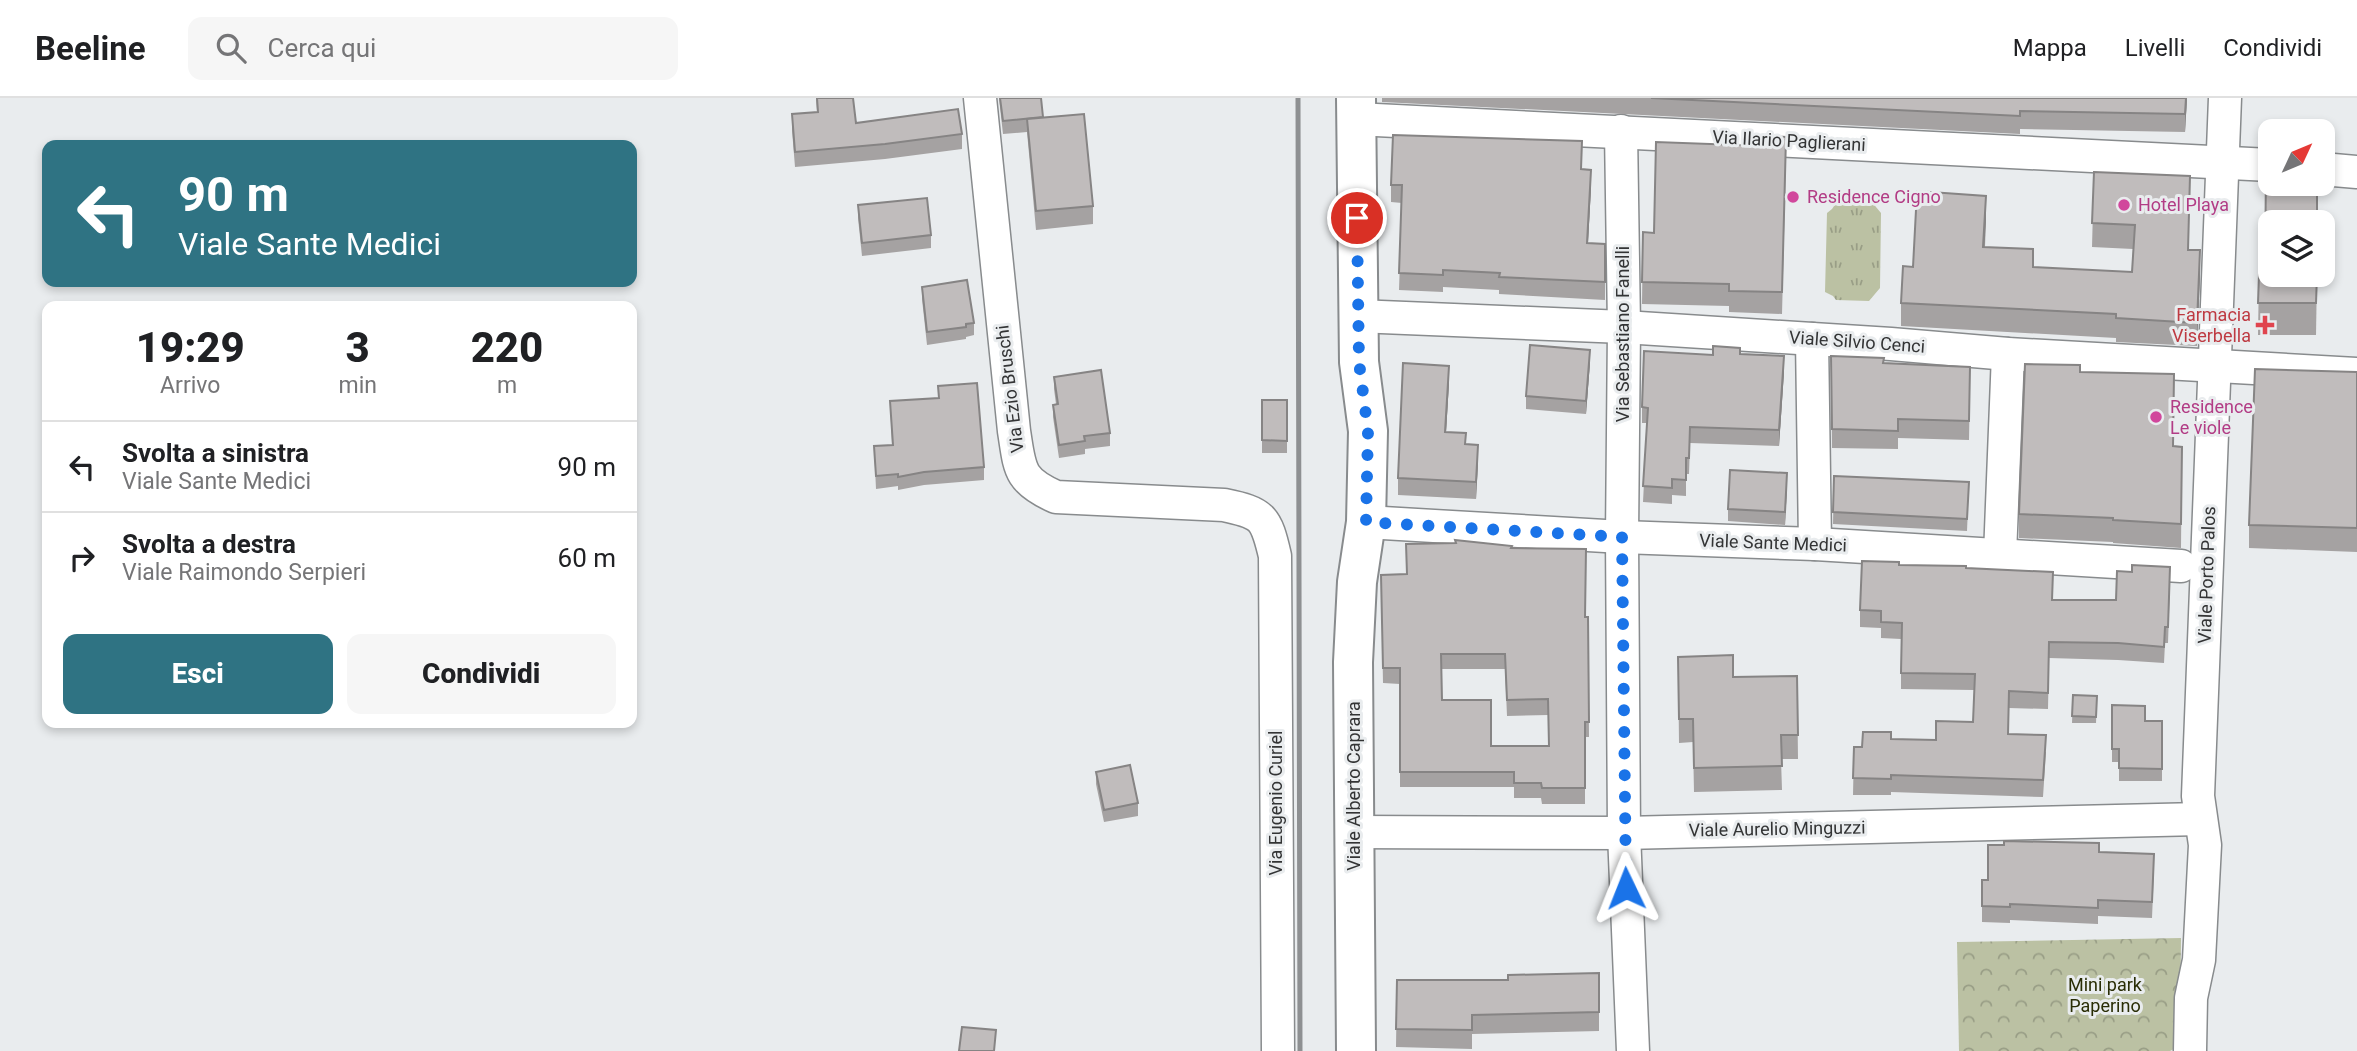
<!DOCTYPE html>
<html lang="it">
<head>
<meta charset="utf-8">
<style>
	:root { --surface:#fff; --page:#f6f6f6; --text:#202124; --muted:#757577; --line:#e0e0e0; --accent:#2f7383 }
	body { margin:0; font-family:Roboto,sans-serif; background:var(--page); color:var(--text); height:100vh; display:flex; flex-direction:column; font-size:26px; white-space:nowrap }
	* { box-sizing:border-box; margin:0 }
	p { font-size:23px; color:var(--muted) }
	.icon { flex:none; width:38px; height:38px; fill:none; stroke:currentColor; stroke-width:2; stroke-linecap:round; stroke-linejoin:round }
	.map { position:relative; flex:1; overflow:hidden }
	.sheet { position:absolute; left:42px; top:203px; width:595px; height:427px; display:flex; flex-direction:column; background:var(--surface); border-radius:14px; box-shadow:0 4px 10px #0003 }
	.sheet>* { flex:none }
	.guide { position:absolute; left:42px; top:42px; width:595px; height:147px; border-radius:14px; box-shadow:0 4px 10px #0003; background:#2f7383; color:#fff; overflow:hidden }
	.needle { width:46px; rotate:46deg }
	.fabs { position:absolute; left:2258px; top:21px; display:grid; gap:14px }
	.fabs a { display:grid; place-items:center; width:77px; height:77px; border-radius:14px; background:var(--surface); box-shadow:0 4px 10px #0003; font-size:35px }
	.pin { position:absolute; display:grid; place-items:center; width:60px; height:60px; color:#fff; margin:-30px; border:4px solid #fff; border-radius:50%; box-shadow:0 2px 7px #0007 }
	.me { position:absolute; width:77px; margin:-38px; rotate:358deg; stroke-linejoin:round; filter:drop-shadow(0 0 5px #0008) }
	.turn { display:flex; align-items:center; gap:24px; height:147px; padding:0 21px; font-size:32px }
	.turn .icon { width:91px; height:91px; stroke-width:2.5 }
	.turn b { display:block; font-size:49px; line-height:60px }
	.eta { display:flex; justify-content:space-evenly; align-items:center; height:119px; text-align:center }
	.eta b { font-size:42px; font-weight:800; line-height:49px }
	.cta { display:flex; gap:14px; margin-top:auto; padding:14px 21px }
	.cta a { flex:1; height:80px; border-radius:14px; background:var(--accent); color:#fff; font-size:28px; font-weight:800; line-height:80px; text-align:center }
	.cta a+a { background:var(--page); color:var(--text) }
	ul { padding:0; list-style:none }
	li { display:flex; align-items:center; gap:21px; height:91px; padding:0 21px; border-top:2px solid var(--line) }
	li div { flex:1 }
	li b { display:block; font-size:26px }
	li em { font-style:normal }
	header { display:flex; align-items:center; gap:42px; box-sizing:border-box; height:98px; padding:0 35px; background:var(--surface); border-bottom:2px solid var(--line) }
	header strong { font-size:33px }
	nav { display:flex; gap:38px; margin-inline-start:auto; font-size:24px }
	.search { width:490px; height:63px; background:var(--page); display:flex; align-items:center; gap:18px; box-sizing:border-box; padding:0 24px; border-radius:14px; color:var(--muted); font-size:26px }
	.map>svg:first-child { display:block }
	.grass { fill:url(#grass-tufts) }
	.park { fill:url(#park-crowns) }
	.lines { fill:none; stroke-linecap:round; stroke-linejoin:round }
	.minor-casing { stroke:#888b8d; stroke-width:35 }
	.tertiary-casing { stroke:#888b8d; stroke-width:42 }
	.minor { stroke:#fff; stroke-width:32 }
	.tertiary { stroke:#fff; stroke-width:38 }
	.rail { stroke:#8e9092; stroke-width:5 }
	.wall { fill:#a5a2a2; fill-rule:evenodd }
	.shaded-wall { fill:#868484 }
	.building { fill:#c0bcbc; stroke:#868484; stroke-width:2; fill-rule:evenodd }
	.route { stroke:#1a73e8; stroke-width:12; stroke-dasharray:0 21.6 }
	.hotel-dot { fill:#d1479c; stroke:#e9ecee; stroke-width:2.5 }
	.health-dot { fill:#e0444e; stroke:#e9ecee; stroke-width:2.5 }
	.labels { text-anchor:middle; stroke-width:6; stroke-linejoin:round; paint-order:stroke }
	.street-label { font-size:18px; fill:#333435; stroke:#e9ecee }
	.hotel-label { font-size:18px; fill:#b23c85; stroke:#e9ecee; text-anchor:start }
	.health-label { font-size:18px; fill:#be3a42; stroke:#e9ecee; text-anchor:end }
	.park-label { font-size:18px; fill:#292d05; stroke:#e9ecee }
</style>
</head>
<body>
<header>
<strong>Beeline</strong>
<div class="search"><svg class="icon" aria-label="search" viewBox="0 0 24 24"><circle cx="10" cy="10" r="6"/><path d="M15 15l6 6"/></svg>Cerca qui</div>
<nav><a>Mappa</a><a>Livelli</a><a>Condividi</a></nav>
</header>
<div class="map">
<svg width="2357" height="953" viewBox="0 0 2357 953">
	<defs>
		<pattern id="grass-tufts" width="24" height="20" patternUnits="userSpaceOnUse" patternTransform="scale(1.75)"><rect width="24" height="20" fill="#bbc1a3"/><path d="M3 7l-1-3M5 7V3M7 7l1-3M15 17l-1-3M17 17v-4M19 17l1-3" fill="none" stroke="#999e86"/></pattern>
		<pattern id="park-crowns" width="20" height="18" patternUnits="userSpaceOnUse" patternTransform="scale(1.75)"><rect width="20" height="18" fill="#bbc1a3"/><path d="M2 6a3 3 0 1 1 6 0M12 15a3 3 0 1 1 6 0" fill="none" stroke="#999e86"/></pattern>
	</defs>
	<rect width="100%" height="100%" fill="#e9ecee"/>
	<polygon class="grass" points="1839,101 1871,103 1881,115 1880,190 1869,203 1836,202 1833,198 1825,194 1827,115 1832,111"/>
	<polygon class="park" points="2181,840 2180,948 2170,953 1959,953 1957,844"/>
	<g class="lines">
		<g class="minor-casing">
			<g id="minor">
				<path d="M980,0l34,333c6,38 4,49 42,66l168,8c39,8 42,12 51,51l3,495"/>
				<polyline points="1356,21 2270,67"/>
				<polyline points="1621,33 1624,229 1622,439 1624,735 1633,953"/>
				<polyline points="2322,71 2357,74"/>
				<polyline points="1357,218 1624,229 1891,246 2008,256 2357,276"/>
				<polyline points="1812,241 1815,446"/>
				<polyline points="1366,424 1622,439 1815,446 2181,468"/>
				<polyline points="2000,457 2008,256"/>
				<polyline points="1354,734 1624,735 2200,721"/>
				<polyline points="2190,953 2191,900 2199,862 2205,747 2198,698 2225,0"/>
			</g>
		</g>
		<g class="tertiary-casing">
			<polyline id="tertiary" points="1356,953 1353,564 1357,484 1366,424 1368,333 1359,264 1356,0"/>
		</g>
		<use href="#minor" class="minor"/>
		<use href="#tertiary" class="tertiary"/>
		<polyline class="rail" points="1298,0 1300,953"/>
	</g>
	<g class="wall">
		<polygon points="816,0 853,0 856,25 962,36 962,51 885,61 795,69 792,32 792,16 817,14"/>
		<polygon points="999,0 1041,0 1043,20 1093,108 1093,126 1036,132 1027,34 1003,36"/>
		<polygon points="1382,0 2187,0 2185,34 2020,31 2020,36 1382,4"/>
		<polygon points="1582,61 1582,71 1591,89 1588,145 1605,146 1605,202 1499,196 1499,192 1443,189 1443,194 1399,192 1402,105 1391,104 1391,87"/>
		<polygon points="1786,61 1782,216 1729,214 1729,208 1642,206 1643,134 1654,135"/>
		<polygon points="2094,74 2189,152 2200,176 2197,248 2116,244 2116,240 1901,228 1901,205 1913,169 1986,122 1985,149 2033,169 2132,174 2133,151 2092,149"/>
		<polygon points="858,107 931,137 931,150 862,158 858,120"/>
		<polygon points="2259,176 2317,177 2316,237 2258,237"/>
		<polygon points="922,189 974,225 974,237 966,239 966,241 927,247 922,201"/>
		<polygon points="1740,256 1784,274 1779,348 1690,345 1689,376 1686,376 1686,398 1672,397 1672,406 1643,404 1647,325 1642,325 1642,309 1713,257"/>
		<polygon points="1831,258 1884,265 1970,287 1969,342 1898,340 1898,351 1832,350"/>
		<polygon points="1590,264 1586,316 1526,311 1526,298"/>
		<polygon points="2080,274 2174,300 2173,348 2182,349 2181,450 2113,445 2113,444 2019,440 2019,416"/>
		<polygon points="2357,274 2357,454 2249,450 2249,427"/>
		<polygon points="1054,279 1110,335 1110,348 1085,351 1085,356 1059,360 1053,319 1053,307 1056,306 1054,291"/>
		<polygon points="1449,285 1446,334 1466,346 1478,364 1476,401 1398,397 1398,380"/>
		<polygon points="938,288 984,369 984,382 924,387 898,392 898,388 876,391 874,348 892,347 890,303 938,300"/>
		<rect x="1262" y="302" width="25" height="53"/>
		<polygon points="1834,378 1969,384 1967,433 1833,426"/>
		<polygon points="1787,388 1785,427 1728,423 1728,411"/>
		<path d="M1512,450l73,69h3l1,120h-4v67h-43l-1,-6h-27v-11h-114v-103l-17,-1 -2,-108 26,-1zM1442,571h63l2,47 41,-1 1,31h-58l-49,-46z"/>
		<polygon points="1966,470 2053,502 2116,502 2170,486 2168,545 2165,545 2164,565 2118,562 2049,560 2048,611 2009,610 2008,636 2046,654 2043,699 1891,694 1891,697 1853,697 1854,649 1862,649 1891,641 1936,642 1973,624 1974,592 1901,591 1901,541 1881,540 1881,530 1860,529 1860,512"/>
		<polygon points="1678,559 1733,579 1797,578 1798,661 1781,661 1782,692 1694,694 1693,644 1679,645"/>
		<polygon points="2073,597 2097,598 2096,625 2072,625"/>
		<polygon points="2112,607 2145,623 2162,623 2162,683 2119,683 2119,664 2112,664"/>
		<polygon points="1096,674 1138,705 1138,718 1104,724 1096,686"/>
		<polygon points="2099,754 2154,772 2152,820 2098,818 2098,826 2010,822 2010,825 1982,824 1982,782 1988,782"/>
		<polygon points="1599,875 1599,933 1472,936 1472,951 1396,949 1397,882 1508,882"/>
	</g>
	<g class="shaded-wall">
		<polygon points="2186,0 2187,0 2185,34 2185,16"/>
		<polygon points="1591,72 1591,89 1587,162 1587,145"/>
		<polygon points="1986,98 1986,122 1983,172 1983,149"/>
		<polygon points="2200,152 2200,176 2197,248 2197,225"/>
		<polygon points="1590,252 1590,264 1586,316 1586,303"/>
		<polygon points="1784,258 1784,274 1779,348 1779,332"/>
		<polygon points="1449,268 1449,285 1445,351 1445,334"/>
		<polygon points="1478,347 1478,364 1476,401 1476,384"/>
		<polygon points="1787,375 1787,388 1785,427 1785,414"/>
	</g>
	<g class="building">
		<polygon points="817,0 853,0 856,25 958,11 962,36 885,46 795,54 792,16 818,14"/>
		<polygon points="1000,0 1041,0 1043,19 1003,23"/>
		<polygon points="1651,0 2186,0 2185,16 2020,13 2020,18"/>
		<polygon points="1084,16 1093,108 1036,113 1027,21"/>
		<polygon points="1393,37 1582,43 1581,71 1591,72 1587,145 1605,146 1605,184 1499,179 1500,175 1443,172 1443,177 1399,175 1402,87 1391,87"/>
		<polygon points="1765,38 1786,39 1782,194 1729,193 1729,186 1642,184 1643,134 1654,135 1656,44 1765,48"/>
		<polygon points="2266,70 2270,70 2270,86 2317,86 2317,124 2270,124 2270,177 2317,177 2316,205 2258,205 2259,176 2265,176"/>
		<polygon points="2094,74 2190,78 2188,152 2200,152 2197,225 2116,220 2116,216 1901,205 1903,168 1913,169 1917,93 1986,98 1983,149 2033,151 2033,169 2132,174 2135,127 2092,125"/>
		<polygon points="927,100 931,137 862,145 858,107"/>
		<polygon points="967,182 974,225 966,226 966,229 927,234 922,189"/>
		<polygon points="1530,247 1590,252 1586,303 1526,298"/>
		<polygon points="1713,248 1740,250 1740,256 1784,258 1779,332 1690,329 1689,360 1686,360 1686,382 1672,381 1672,390 1643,388 1648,310 1642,309 1644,253 1713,257"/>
		<polygon points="1831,258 1884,260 1883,265 1970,269 1969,323 1898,321 1898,333 1832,331"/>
		<polygon points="1403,265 1449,268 1445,334 1466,335 1465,346 1478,347 1476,384 1398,380"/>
		<polygon points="2025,266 2080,267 2080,274 2174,276 2173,348 2182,349 2181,426 2113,422 2113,420 2019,416"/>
		<polygon points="2255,271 2357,274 2357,430 2249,427"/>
		<polygon points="1101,272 1110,335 1084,338 1085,343 1059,347 1053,307 1058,306 1054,279"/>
		<polygon points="977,285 984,369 924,374 898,379 898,376 876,378 874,348 893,347 890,303 939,300 938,288"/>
		<polygon points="1262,302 1287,302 1287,343 1262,342"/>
		<polygon points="1730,372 1787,375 1785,414 1728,411"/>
		<polygon points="1834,378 1969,384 1967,421 1833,414"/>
		<path d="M1455,442l57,6 -1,2 75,1 -1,68h3l1,105h-4v66h-43l-1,-5h-27v-11h-114v-104h-17l-2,-93 26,-1 -1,-30 50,-1zM1441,556h64l2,46 41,-1 1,47h-58v-46h-49z"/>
		<polygon points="1862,463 1899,464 1899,467 1966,468 1966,470 2053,474 2052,502 2116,502 2117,473 2132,474 2132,467 2170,469 2168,529 2165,529 2164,549 2118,545 2049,544 2048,595 2009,593 2008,636 2046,637 2043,682 1891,677 1891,681 1853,680 1854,649 1862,649 1863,634 1891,634 1891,641 1936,642 1936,623 1973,624 1975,576 1901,575 1902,525 1881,524 1881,513 1860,512"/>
		<polygon points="1733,557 1733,579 1797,578 1798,637 1781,637 1782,668 1694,670 1693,621 1679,621 1678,559"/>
		<polygon points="2073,597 2097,598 2096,619 2072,618"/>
		<polygon points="2112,607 2145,608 2145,623 2162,623 2162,671 2119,670 2119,651 2112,651"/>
		<polygon points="1130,667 1138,705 1104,712 1096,674"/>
		<polygon points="2004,743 2099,745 2099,754 2154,756 2152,804 2098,802 2098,810 2010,806 2010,809 1982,808 1982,782 1988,782 1988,747 2004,747"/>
		<polygon points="1599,875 1599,914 1472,917 1472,932 1396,931 1397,882 1508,882 1508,877"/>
		<polygon points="962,929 996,932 994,953 959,953"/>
	</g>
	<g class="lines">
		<polyline class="route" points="1357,120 1359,264 1368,333 1366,424 1622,439 1626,790"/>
	</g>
	<g class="hotel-dot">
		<circle cx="1793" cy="99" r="7"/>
		<circle cx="2124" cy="107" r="7"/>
		<circle cx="2156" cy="319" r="7"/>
	</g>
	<path class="health-dot" d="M2261.5 216.5h7v7h7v7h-7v7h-7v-7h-7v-7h7z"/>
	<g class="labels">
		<g class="street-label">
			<text transform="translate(1789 43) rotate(3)" y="6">Via Ilario Paglierani</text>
			<text transform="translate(1623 236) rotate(-90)" y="6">Via Sebastiano Fanelli</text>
			<text transform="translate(1857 244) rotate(4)" y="6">Viale Silvio Cenci</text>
			<text transform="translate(1010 291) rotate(-97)" y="6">Via Ezio Bruschi</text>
			<text transform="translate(1773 445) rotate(2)" y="6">Viale Sante Medici</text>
			<text transform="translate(2207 477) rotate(-88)" y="6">Viale Porto Palos</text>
			<text transform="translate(1354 688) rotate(-90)" y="6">Viale Alberto Caprara</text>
			<text transform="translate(1276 705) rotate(-90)" y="6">Via Eugenio Curiel</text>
			<text transform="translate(1777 731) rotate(-1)" y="6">Viale Aurelio Minguzzi</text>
		</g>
		<g class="hotel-label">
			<text x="1807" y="105">Residence Cigno</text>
			<text x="2138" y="113">Hotel Playa</text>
			<text x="2170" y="315">Residence<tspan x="2170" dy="21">Le viole</tspan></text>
		</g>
		<g class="health-label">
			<text x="2251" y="223">Farmacia<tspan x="2251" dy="21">Viserbella</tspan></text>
		</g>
		<g class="park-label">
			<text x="2105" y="893">Mini park<tspan x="2105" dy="21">Paperino</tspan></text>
		</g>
	</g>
</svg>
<div class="fabs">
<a><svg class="needle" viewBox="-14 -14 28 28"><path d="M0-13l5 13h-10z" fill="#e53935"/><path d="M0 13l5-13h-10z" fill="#757577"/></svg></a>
<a><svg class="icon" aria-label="layers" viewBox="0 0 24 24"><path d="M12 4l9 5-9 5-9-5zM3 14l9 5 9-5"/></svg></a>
</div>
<div class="pin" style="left:1357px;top:120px;background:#d93025"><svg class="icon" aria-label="arrive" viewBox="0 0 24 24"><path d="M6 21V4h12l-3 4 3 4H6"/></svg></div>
<svg class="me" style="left:1626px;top:790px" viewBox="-20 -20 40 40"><path d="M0-17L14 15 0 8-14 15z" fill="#1a73e8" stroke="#fff" stroke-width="4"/></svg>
<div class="guide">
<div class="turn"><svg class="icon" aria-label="left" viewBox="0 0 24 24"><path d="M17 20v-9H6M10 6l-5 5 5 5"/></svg><div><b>90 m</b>Viale Sante Medici</div></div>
</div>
<section class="sheet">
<div class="eta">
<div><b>19:29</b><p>Arrivo</p></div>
<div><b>3</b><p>min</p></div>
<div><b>220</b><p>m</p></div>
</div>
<ul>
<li><svg class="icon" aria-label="left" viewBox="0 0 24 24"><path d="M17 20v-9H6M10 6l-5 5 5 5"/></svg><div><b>Svolta a sinistra</b><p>Viale Sante Medici</p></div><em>90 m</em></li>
<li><svg class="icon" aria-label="right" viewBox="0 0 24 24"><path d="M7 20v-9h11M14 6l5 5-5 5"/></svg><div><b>Svolta a destra</b><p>Viale Raimondo Serpieri</p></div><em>60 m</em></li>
</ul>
<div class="cta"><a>Esci</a><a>Condividi</a></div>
</section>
</div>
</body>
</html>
